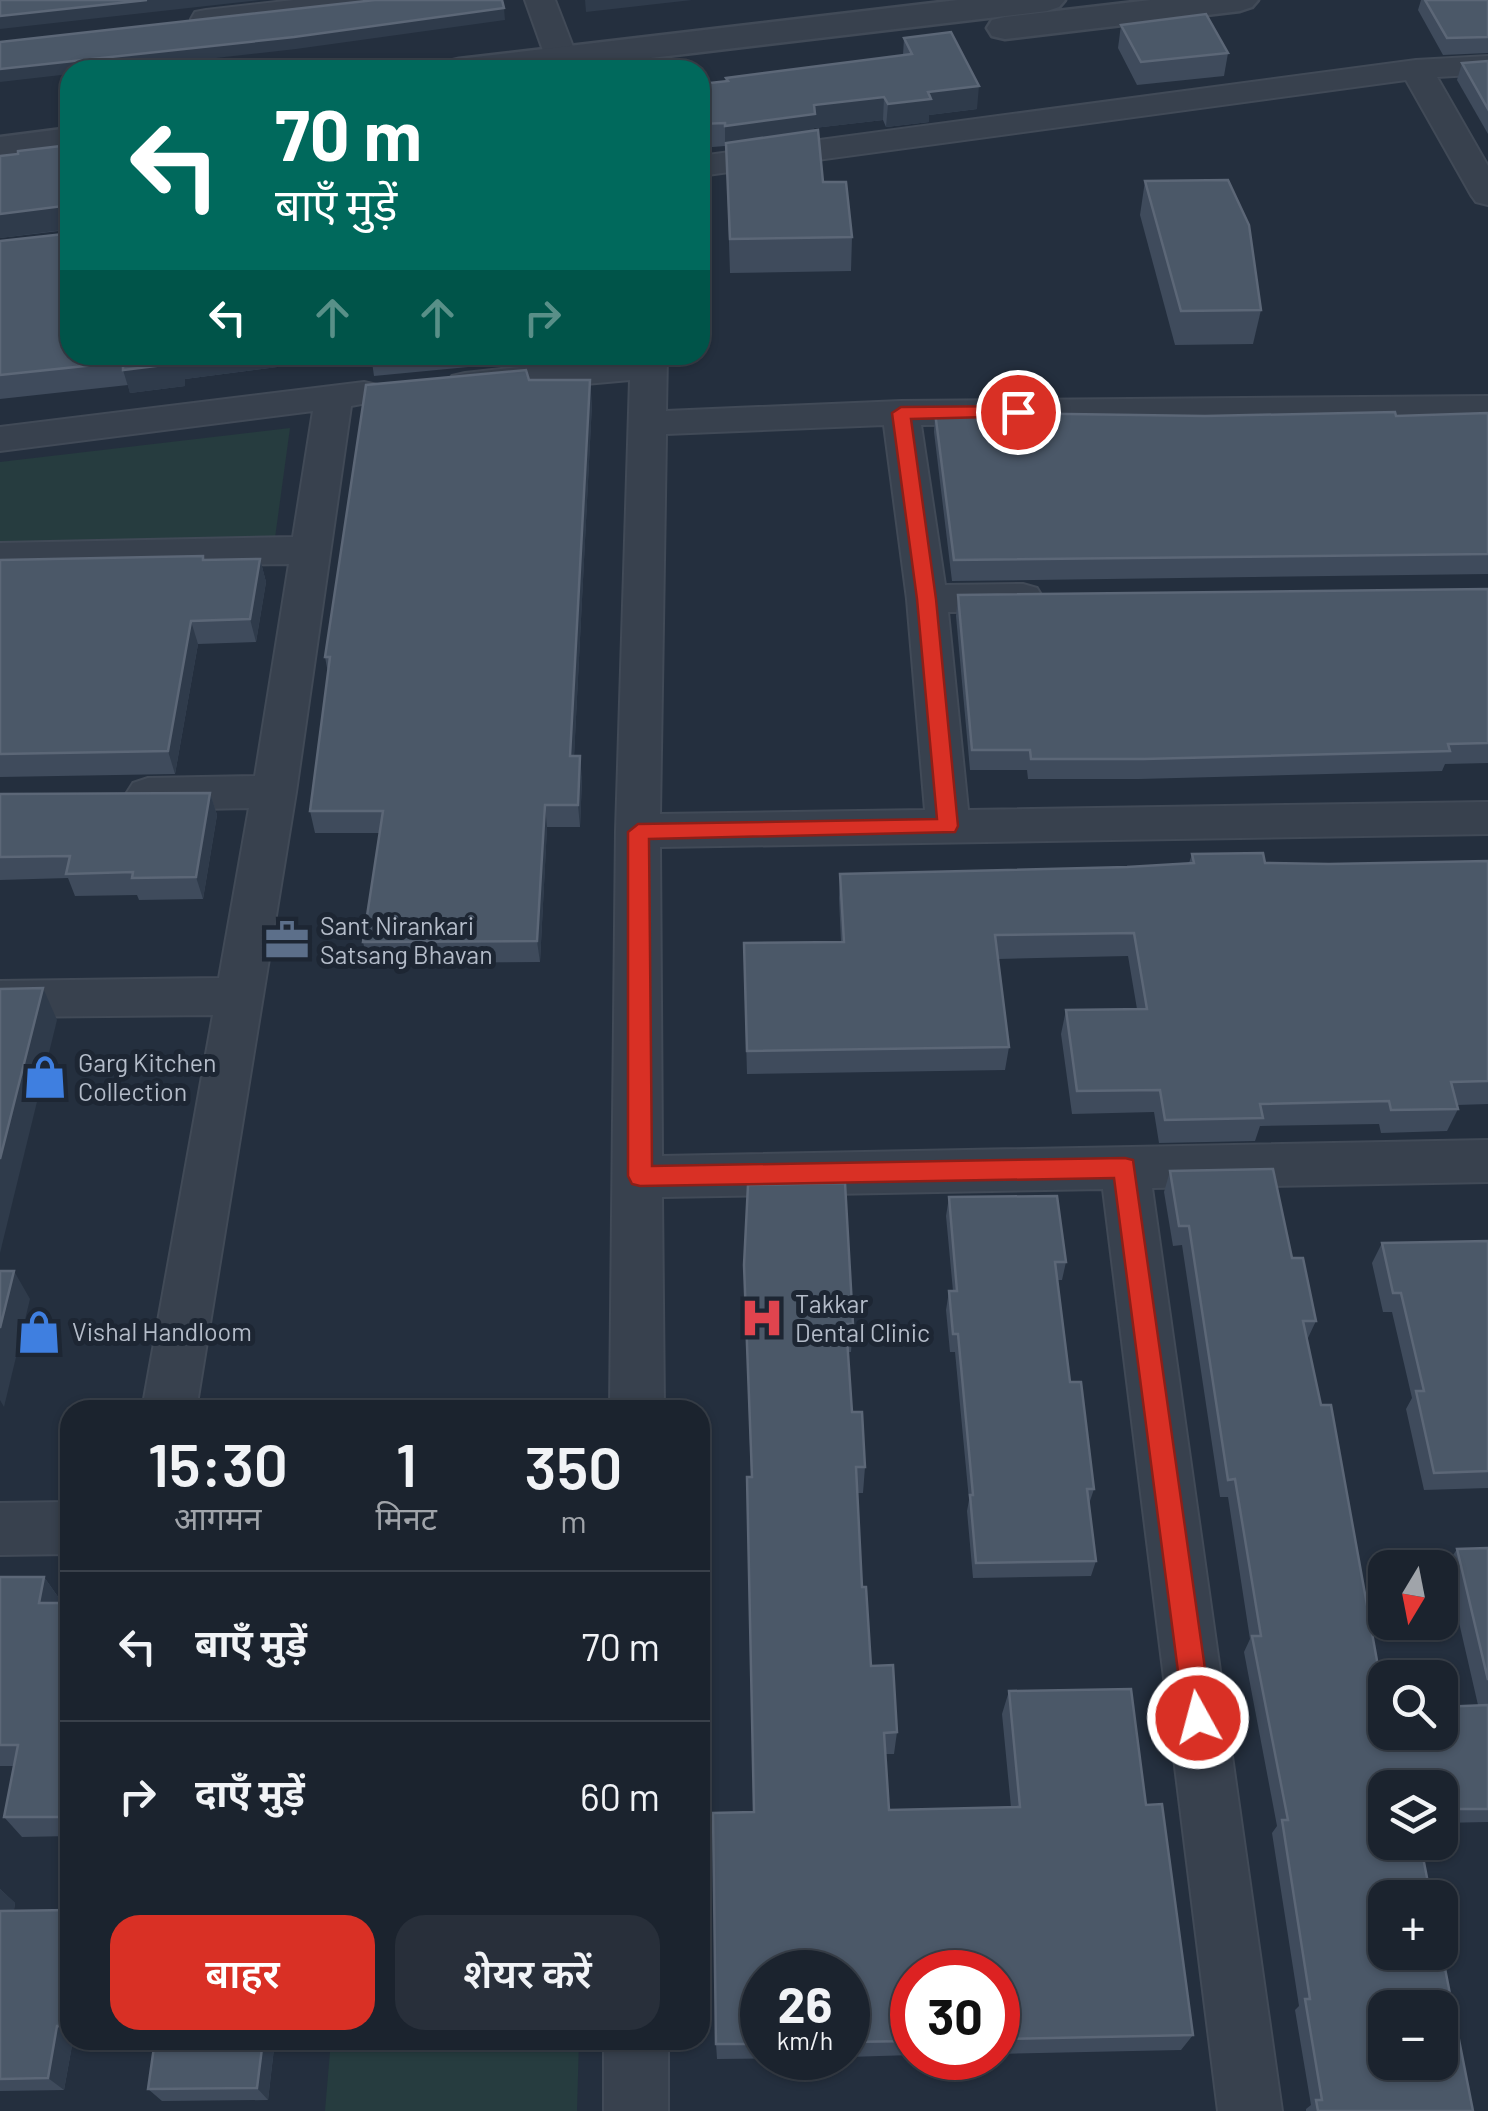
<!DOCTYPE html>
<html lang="hi">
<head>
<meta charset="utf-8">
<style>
	:root { --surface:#1b232e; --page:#282f3a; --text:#f1f3f6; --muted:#a0a4aa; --line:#39404a; --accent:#d93025 }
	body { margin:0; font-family:Barlow,"Noto Sans Devanagari",sans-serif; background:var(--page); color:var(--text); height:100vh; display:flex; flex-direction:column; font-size:38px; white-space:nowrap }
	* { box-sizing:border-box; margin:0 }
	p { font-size:32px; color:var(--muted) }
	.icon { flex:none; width:55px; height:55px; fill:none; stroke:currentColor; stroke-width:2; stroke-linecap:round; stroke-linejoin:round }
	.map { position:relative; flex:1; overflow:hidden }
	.drawer { position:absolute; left:60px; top:1400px; width:650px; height:650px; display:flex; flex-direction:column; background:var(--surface); border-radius:30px; box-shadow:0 2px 8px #0004,0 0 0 2px var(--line) }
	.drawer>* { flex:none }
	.guide { position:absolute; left:60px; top:60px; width:650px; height:305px; border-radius:30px; box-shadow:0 2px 8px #0004,0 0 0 2px var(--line); background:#00695c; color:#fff; overflow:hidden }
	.needle { width:65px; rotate:190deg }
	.tools { position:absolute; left:1368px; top:1550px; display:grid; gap:20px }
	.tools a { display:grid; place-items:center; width:90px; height:90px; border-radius:20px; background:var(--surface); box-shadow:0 2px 8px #0004,0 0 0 2px var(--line); font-size:50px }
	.speed { position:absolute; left:740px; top:1950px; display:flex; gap:20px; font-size:50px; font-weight:700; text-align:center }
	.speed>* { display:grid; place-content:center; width:130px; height:130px; border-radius:50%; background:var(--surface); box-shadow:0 2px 8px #0004,0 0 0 2px var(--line); line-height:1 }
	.speed small { font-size:25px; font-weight:400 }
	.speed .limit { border:15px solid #d22; background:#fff; color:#111 }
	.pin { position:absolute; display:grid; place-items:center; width:85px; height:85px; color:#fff; margin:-42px; border:5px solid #fff; border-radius:50%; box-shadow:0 2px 10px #0007 }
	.me { position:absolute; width:110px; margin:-55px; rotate:353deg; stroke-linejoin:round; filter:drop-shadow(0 0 8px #0008) }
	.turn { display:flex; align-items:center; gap:35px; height:210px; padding:0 50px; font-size:45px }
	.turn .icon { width:130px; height:130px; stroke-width:2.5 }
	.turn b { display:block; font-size:70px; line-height:85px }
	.lanes { display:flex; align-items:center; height:95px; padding:0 50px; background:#0003; justify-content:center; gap:50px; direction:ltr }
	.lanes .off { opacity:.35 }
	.eta { display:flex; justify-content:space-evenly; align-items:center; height:170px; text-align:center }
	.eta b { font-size:60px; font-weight:600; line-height:70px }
	.cta { display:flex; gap:20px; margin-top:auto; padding:20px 50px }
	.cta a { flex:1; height:115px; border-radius:30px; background:var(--accent); color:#fff; font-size:40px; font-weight:600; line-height:115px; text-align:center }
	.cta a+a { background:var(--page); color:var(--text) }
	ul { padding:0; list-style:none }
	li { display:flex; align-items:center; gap:30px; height:150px; padding:0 50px; border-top:2px solid var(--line) }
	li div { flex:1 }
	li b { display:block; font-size:38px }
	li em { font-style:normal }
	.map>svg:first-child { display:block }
	.green { fill:#263c3f }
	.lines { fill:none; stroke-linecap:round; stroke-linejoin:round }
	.minor-casing { stroke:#414a57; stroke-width:4 }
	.tertiary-casing { stroke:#414a57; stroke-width:5 }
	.minor { fill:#38414e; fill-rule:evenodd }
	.tertiary { fill:#38414e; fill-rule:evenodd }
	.wall { fill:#3f4b5c }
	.shaded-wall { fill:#2f3b4b }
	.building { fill:#4b5868; stroke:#5c6777; stroke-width:2.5; fill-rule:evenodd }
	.route { fill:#d93025; stroke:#8d1f18; stroke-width:2.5 }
	.labels { text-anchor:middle; stroke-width:10; stroke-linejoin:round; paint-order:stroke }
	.poi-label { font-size:25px; fill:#b4bcc9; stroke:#1d2633; text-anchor:start }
</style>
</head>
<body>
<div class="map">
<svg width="1488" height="2111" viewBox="0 0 1488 2111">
	<rect width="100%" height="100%" fill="#242f3e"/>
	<g class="green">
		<polygon points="290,428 275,538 0,543 0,462"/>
		<polygon points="331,2040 579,2040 577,2111 325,2111"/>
	</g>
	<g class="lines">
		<g class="minor-casing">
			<g id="minor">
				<polygon points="294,0 391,0 387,6 376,9 206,28 195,26 191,19 195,12 206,10"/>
				<polygon points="525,0 555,0 582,70 550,70"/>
				<polygon points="1488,56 1488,74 1437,77 1488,166 1488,205 1476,202 1471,195 1406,80 700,176 700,156 1416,60"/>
				<path d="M631,355h36l-1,56 235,-10 587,-5v24l-567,5 24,160 78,-1 14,4 6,10 -6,10 -14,4h-75l20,198 520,-8v32l-828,13 2,309 826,-16v42l-336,6 130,923h-64l-115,-922 -441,8 2,213h-54l6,-579 14,-451 -165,15 -13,-3 -5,-8 5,-8 13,-3zM884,425l23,174 18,211 -265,4 6,-380z"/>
				<polygon points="364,382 377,385 382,393 377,401 351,406 296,792 196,1410 142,1410 213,1015 0,1017 0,981 219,978 249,808 148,810 133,805 126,794 133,783 148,778 255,776 289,564 0,569 0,543 293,537 313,411 0,451 0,427"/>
				<polygon points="70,1502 70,1554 0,1555 0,1503"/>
				<rect x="604" y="2040" width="64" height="71"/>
			</g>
		</g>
		<g class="tertiary-casing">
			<g id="tertiary">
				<polygon points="958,0 1065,0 1059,7 1047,11 550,70 441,70 446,62 459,59"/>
				<polygon points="1151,0 1258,0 1252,7 1240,11 1005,39 992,36 987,28 992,20 1005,17"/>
				<polygon points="70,128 70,150 0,159 0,137"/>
			</g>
		</g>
		<use href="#minor" class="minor"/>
		<use href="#tertiary" class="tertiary"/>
	</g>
	<g class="wall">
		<polygon points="1421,0 1488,0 1488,53 1443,55 1418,10"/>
		<polygon points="1121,25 1228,53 1224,76 1137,85 1118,48"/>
		<polygon points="904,38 977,109 929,115 929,122 886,127 883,120 814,128 823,182 852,237 851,271 730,273 726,149 725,146 700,148 700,84 726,81 726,78 903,55"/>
		<polygon points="1488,61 1488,134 1457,80 1462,63"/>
		<polygon points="70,145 70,355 520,355 521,362 374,376 371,355 185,379 185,386 130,393 128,385 0,399 0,241 64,234 67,230 0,238 0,156"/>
		<polygon points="1145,181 1261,310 1253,344 1175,345 1140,215"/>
		<polygon points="529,380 592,403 574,756 582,778 580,827 547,827 540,962 368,963 363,942 380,833 315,833 310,811 328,673 325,657"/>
		<polygon points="935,412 1205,416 1396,416 1488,413 1488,574 952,581 934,432"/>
		<polygon points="203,556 204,560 260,559 266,582 256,642 198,644 175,774 0,777 0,560"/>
		<polygon points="1488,589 1488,763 1445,764 1442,771 1139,779 1028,779 1027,770 970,770 956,616 958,595"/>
		<polygon points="210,793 217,815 203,899 139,900 137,895 75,896 68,878 0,880 0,794"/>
		<polygon points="1192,854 1265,863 1329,864 1488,861 1488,1104 1457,1105 1458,1109 1447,1131 1381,1133 1379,1124 1260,1126 1255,1141 1159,1143 1154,1112 1072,1114 1061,1034 1066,1010 1137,1009 1128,956 998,959 1009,1047 1005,1070 747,1074 744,967 841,942 839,898 840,874 1127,867 1189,863"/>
		<polygon points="1170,1171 1292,1258 1316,1321 1307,1340 1385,1732 1478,1705 1446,1566 1457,1549 1488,1548 1488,1822 1440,1823 1440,1788 1385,1788 1473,2111 1306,2111 1306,2109 1311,2105 1295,2010 1299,2006 1272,1833 1277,1826 1244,1652 1250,1639 1228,1497 1220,1497 1182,1245 1173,1246 1164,1192"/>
		<polygon points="949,1197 1066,1262 1062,1280 1057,1280 1070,1382 1094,1489 1089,1504 1096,1561 1091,1576 973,1578 967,1511 969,1500 955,1352 950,1352 946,1310 949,1291 953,1291 946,1216"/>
		<polygon points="1488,1241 1488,1488 1424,1490 1406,1409 1412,1398 1392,1312 1383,1312 1372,1263 1382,1243"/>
		<polygon points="744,1265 853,1324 851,1352 848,1352 852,1412 865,1467 863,1493 857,1493 862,1587 871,1666 897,1732 894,1754 885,1754 889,1810 1011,1807 1002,1714 1009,1691 1146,1805 1193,2035 1181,2050 998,2054 998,1972 912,1972 912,2055 848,2057 848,1972 762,1972 762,2058 809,2058 717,2059 716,2044 753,1812 751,1477"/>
		<polygon points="0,1577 44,1577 61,1601 60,1603 70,1603 70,1836 22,1837 4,1817 14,1766 0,1766"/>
		<polygon points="0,1889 15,1903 14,1910 70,1910 70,2040 73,2040 64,2090 0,2091"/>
		<polygon points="155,2040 275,2040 268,2100 162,2101 148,2089"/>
	</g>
	<g class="shaded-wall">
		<polygon points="147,0 260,0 0,29 0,16"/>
		<polygon points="585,0 692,0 586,12"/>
		<polygon points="504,8 505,20 296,49 109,70 70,70 70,74 0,82 0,69"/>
		<polygon points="979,86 977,109 929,115 929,122 886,127 888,104 928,92"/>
		<polygon points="884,97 883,120 814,128 814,137 725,149 725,126 814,105"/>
		<polygon points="63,206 70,229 0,238 0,214"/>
		<polygon points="182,355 371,355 185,379 185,386 130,393 123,370"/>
		<polygon points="590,380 592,403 573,778 570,756"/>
		<polygon points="260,559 266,582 256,642 250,619"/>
		<polygon points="191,621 198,644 175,774 168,751"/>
		<polygon points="580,756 582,778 580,827 578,805"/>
		<polygon points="210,793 217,815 203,899 196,877"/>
		<polygon points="545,805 547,827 540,962 537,941"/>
		<polygon points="43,988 57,1020 0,1253 0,1159"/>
		<polygon points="14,1271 30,1299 4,1407 0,1400 0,1328"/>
		<polygon points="44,1577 61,1601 56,1626 39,1603"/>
		<polygon points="0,1889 15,1903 11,1926 0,1916"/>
		<polygon points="57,2026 70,2037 70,2040 73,2040 64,2090 48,2078"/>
		<polygon points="263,2040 275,2040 268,2100 257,2088"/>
	</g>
	<g class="building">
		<polygon points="0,0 147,0 0,16"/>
		<polygon points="375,0 502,0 504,8 294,37 0,69 0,42"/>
		<polygon points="1425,0 1488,0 1488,37 1447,38"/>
		<polygon points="1206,14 1228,53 1141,62 1121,25"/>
		<polygon points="951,32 979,86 928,92 931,99 888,104 884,97 814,105 815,114 725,126 725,123 700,124 700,84 728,81 726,78 912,54 904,38"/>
		<polygon points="1488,61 1488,109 1462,63"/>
		<polygon points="818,130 823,182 846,182 852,237 730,239 726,143"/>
		<polygon points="70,145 70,355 182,355 179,355 180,363 123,370 123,362 0,375 0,241 64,234 67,230 67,210 63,206 0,214 0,156 18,154 18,151"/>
		<polygon points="1228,180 1249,225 1261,310 1181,311 1145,181"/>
		<polygon points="526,370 529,380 590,380 570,756 580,756 578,805 545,805 537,941 363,942 383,811 310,811 330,657 325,657 366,385"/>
		<polygon points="935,412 1205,416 1395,412 1396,416 1488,413 1488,554 954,560"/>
		<polygon points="203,556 203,560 260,559 250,619 191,621 168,751 0,754 0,560"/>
		<polygon points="1488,589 1488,743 1448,744 1450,751 1144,759 1031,759 1030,750 972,750 958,595"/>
		<polygon points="210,793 196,877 132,878 133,872 66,874 70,856 0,857 0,794"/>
		<polygon points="1263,853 1265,863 1329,864 1488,861 1488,1081 1451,1082 1458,1109 1391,1110 1389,1101 1260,1104 1263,1118 1165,1120 1160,1090 1077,1091 1066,1010 1147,1009 1134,933 995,935 1009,1047 747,1051 744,943 844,942 840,874 1127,867 1194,863 1192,854"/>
		<polygon points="43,988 0,1159 0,989"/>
		<path d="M1273,1169l19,89h11l13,63h-13l18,84h10l54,300v27h55v-25l48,-2v104h-48v-21h-55v54h35l11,56h-46v54h55v-9l33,168h-155l-2,-11h6l-17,-101h5l-28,-179h6l-36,-184h9l-26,-157 -7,1 -39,-254h-10l-9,-55zM1385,2008h55v54h-55z"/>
		<polygon points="845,1183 853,1324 846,1324 852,1412 862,1412 865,1467 856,1467 862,1587 866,1587 871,1666 893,1665 897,1732 884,1733 889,1810 1020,1807 1009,1691 1131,1689 1146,1805 1162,1804 1193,2035 998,2039 998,1972 912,1972 912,2041 848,2042 848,1972 762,1972 762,2044 716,2044 713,1813 754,1812 747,1477 752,1477 744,1265 748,1185"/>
		<polygon points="1057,1196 1066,1262 1055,1262 1070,1382 1081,1382 1094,1489 1087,1489 1096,1561 976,1563 970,1495 973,1495 958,1334 953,1334 949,1291 957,1291 949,1197"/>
		<polygon points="1488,1241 1488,1471 1434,1473 1416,1391 1424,1391 1401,1293 1393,1293 1382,1243"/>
		<polygon points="0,1271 14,1271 0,1328"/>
		<polygon points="1488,1548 1488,1680 1457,1549"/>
		<polygon points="0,1577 44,1577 39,1603 70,1603 70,1817 4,1817 18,1745 0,1745"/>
		<polygon points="70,1910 70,2026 57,2026 48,2078 0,2079 0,1911"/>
		<polygon points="155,2040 263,2040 257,2088 148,2089"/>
	</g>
	<polygon class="route" points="1018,406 1027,412 1025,416 911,419 936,599 958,826 955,832 649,839 652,1166 1125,1158 1133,1160 1212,1718 1208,1728 1198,1732 1188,1728 1184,1718 1114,1178 640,1186 632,1184 628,1176 628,832 638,824 937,819 917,599 892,413 901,407"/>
	<defs>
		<g id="office-bare" transform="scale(3.45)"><path d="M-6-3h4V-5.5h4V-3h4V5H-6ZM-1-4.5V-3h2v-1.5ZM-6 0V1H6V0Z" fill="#5c6f8a" stroke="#1d2633" stroke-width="2.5" paint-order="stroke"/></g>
		<g id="shop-bare" transform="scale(3.45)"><path d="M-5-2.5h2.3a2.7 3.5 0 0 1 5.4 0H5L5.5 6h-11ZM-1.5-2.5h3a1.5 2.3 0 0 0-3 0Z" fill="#3f7fe0" stroke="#1d2633" stroke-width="2.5" paint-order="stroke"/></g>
		<g id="hospital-bare" transform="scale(3.45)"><path d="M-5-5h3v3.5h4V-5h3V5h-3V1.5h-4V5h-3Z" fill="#e0444e" stroke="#1d2633" stroke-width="2.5" paint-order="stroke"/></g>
	</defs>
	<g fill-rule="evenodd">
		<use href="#office-bare" x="287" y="940"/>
		<use href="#shop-bare" x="45" y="1077"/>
		<use href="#hospital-bare" x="762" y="1318"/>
		<use href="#shop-bare" x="39" y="1332"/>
	</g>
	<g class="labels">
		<g class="poi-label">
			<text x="320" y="935">Sant Nirankari<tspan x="320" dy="29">Satsang Bhavan</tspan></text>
			<text x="78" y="1072">Garg Kitchen<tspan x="78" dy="29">Collection</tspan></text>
			<text x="795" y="1313">Takkar<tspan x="795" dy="29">Dental Clinic</tspan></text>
			<text x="72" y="1341">Vishal Handloom</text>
		</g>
	</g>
</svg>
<div class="tools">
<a><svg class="needle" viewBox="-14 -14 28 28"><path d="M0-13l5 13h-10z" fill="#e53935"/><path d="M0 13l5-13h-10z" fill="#a0a4aa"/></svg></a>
<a><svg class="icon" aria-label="search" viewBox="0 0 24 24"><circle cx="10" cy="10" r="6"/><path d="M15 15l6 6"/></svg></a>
<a><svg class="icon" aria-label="layers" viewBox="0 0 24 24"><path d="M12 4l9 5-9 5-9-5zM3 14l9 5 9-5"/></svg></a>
<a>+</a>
<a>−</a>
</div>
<div class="speed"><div>26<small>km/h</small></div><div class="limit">30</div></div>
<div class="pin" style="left:1018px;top:412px;background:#d93025"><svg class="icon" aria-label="arrive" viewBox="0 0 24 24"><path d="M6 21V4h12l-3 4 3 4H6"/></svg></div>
<svg class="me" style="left:1198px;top:1718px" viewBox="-20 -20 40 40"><circle r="17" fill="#d93025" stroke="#fff" stroke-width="3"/><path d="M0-11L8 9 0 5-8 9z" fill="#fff"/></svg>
<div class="guide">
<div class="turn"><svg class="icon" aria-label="left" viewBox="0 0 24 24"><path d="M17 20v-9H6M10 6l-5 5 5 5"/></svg><div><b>70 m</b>बाएँ मुड़ें</div></div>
<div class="lanes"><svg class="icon" aria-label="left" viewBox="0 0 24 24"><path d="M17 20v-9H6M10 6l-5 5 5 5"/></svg><svg class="icon off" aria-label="ahead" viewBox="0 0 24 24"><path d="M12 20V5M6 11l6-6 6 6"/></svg><svg class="icon off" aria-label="ahead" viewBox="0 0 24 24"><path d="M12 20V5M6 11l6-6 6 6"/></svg><svg class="icon off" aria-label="right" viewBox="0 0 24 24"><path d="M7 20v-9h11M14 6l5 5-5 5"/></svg></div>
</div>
<section class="drawer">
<div class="eta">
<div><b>15:30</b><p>आगमन</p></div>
<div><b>1</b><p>मिनट</p></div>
<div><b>350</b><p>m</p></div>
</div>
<ul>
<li><svg class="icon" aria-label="left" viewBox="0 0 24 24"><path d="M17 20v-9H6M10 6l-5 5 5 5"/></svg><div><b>बाएँ मुड़ें</b></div><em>70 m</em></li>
<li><svg class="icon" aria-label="right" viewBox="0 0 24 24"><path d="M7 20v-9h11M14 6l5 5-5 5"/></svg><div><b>दाएँ मुड़ें</b></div><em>60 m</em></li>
</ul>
<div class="cta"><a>बाहर</a><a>शेयर करें</a></div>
</section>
</div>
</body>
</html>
